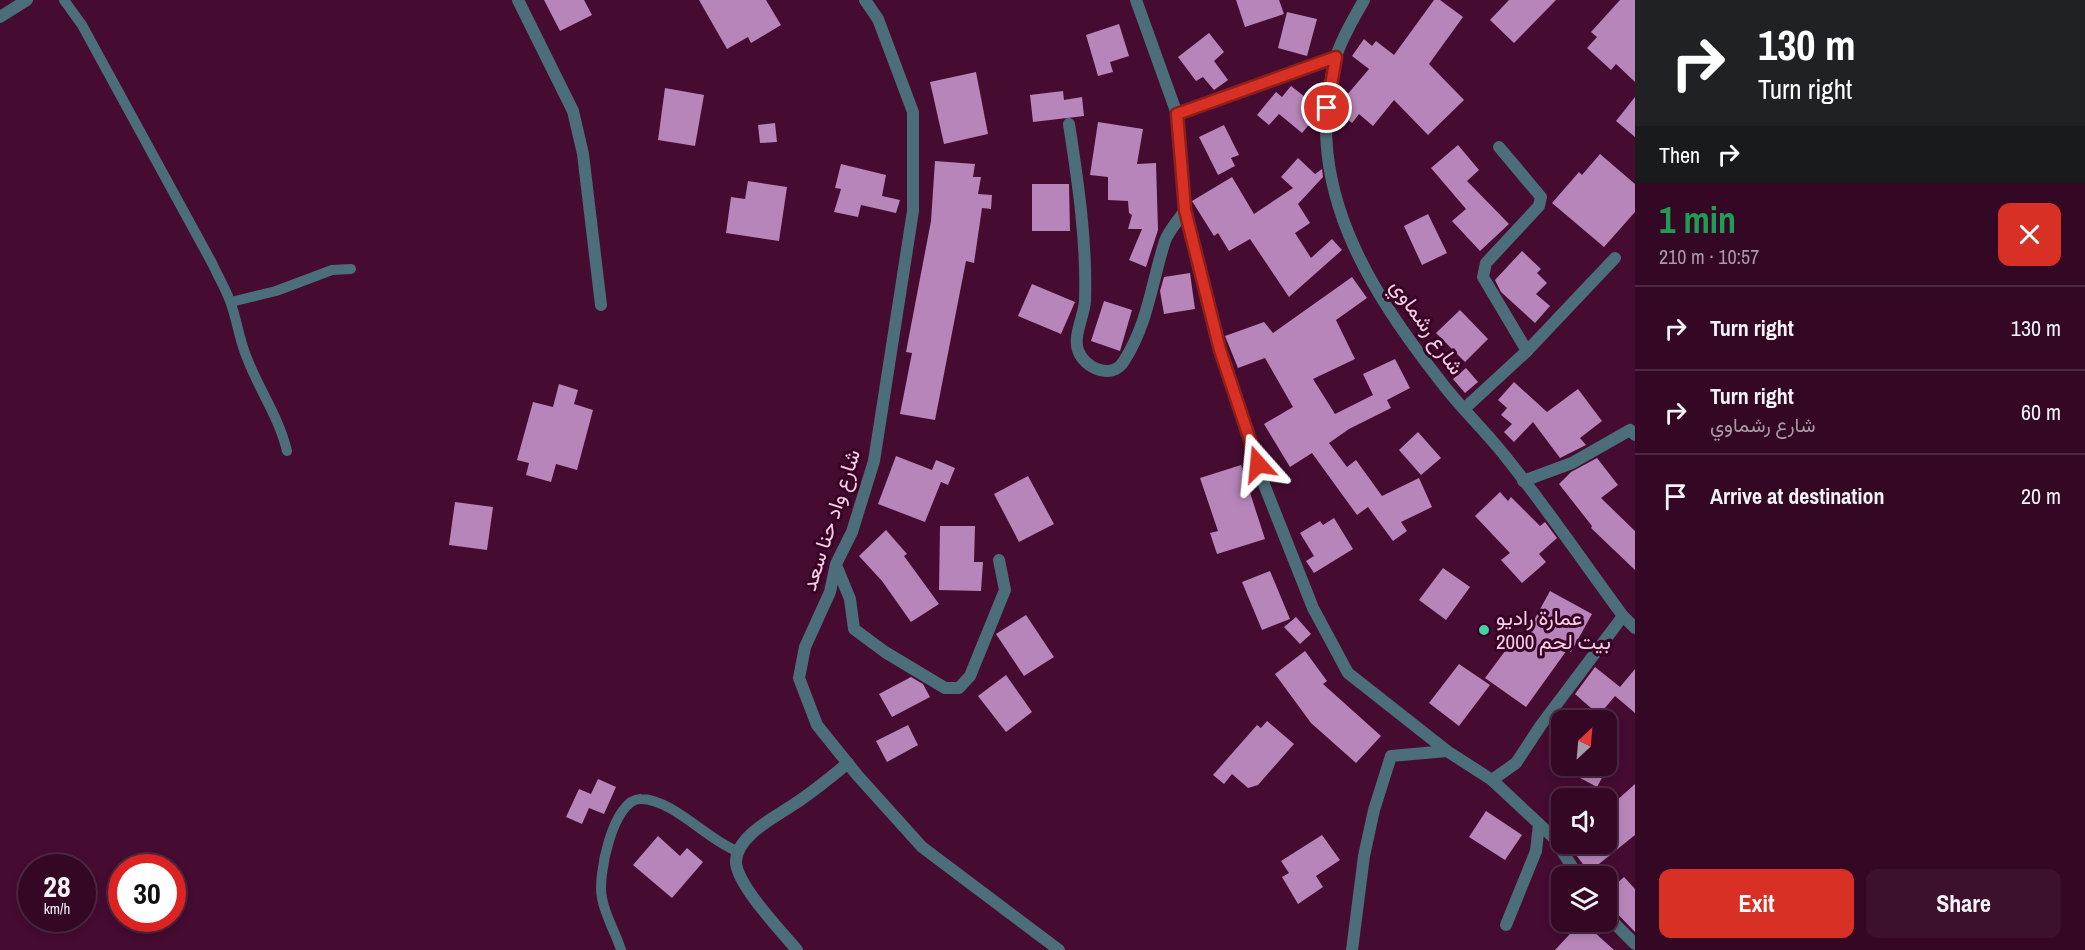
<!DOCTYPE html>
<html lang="en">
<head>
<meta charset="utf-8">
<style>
	:root { --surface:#340825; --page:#3c112d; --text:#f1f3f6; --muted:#a99aa7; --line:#4e2942; --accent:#d93025 }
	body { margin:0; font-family:"Archivo Narrow",Vazirmatn,sans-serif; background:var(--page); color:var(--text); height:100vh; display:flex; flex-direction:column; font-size:22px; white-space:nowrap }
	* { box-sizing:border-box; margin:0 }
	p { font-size:20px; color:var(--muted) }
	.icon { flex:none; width:33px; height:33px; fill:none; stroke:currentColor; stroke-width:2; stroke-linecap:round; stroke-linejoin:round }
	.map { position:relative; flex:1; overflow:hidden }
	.drawer { display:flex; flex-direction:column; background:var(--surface); width:450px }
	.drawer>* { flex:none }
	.guide { background:#202124; color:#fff; overflow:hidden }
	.needle { width:39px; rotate:26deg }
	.fabs { position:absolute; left:1551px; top:710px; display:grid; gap:12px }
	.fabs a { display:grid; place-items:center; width:66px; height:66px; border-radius:12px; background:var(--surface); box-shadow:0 3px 9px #0003,0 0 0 2px var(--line); font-size:30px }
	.speed { position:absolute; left:18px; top:854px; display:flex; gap:12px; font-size:30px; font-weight:700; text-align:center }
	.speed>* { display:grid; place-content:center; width:78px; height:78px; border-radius:50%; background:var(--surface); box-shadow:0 3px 9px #0003,0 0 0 2px var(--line); line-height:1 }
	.speed small { font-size:15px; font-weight:400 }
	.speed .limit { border:9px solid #d22; background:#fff; color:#111 }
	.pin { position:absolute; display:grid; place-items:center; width:51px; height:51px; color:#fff; margin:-26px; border:3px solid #fff; border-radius:50%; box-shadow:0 2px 6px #0007 }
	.me { position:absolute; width:66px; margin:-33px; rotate:342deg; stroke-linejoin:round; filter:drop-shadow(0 0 4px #0008) }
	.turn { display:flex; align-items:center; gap:21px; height:126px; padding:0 24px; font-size:27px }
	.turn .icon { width:78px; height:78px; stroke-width:2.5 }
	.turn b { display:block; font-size:42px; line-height:51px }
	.then { display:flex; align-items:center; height:57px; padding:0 24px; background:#0003; gap:12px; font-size:22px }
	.round { display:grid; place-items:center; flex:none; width:63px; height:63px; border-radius:12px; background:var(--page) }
	.summary { display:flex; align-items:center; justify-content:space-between; height:102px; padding:0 24px }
	h1 { font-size:36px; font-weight:800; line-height:45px; color:#1e9e55 }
	.primary-button { display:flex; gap:12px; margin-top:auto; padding:12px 24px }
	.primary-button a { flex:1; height:69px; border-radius:12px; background:var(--accent); color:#fff; font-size:24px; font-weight:800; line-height:69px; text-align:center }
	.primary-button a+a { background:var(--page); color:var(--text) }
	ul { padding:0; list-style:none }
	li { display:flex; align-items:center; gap:18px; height:84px; padding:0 24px; border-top:2px solid var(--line) }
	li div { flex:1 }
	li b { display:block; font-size:22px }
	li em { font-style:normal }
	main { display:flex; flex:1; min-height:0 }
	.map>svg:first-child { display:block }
	.building { fill:#b785b9 }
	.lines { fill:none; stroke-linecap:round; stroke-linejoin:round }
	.lane { stroke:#4c6d7a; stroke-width:10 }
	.street { stroke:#4c6d7a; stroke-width:12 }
	.route-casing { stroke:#8d1f18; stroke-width:15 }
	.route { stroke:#d93025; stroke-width:10 }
	.poi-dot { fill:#42d4a0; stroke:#3a0127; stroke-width:2 }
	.labels { text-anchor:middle; stroke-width:6; stroke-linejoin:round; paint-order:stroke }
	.street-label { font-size:21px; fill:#f5d0e4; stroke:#3a0127 }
	.poi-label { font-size:21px; fill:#f5d0e4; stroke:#3a0127; text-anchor:start }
</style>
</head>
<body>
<main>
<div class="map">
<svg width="1635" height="950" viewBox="0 0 1635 950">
	<rect width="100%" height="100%" fill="#450b31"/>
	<g class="building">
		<polygon points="544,0 584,0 592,15 560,31"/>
		<polygon points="699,0 766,0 781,25 751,43 748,37 727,49"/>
		<polygon points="1236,0 1279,0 1284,14 1245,27"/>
		<polygon points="1434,0 1440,0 1463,17 1429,64 1464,100 1428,135 1394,100 1373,126 1359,114 1352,123 1335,109 1369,69 1352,56 1364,39 1372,46 1376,41 1394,55"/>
		<polygon points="1509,0 1556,0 1514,43 1490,20"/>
		<polygon points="1620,0 1635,0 1635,82 1616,64 1611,70 1587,48 1597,37 1591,32"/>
		<polygon points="1287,12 1317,19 1307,56 1278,48"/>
		<polygon points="1119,24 1129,56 1110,62 1113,72 1098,76 1086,35"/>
		<polygon points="1209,33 1224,52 1214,61 1228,80 1214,90 1203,77 1196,81 1178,57"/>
		<polygon points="976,72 988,134 944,144 930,82"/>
		<polygon points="1291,86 1319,108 1319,113 1302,133 1279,114 1269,125 1257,115 1276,92 1282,97"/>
		<polygon points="665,88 704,95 695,146 658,140"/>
		<polygon points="1063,91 1064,100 1082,97 1084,116 1033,122 1030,95"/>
		<polygon points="1635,97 1635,137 1616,121"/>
		<polygon points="1098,122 1143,129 1137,164 1156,163 1158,230 1146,267 1129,260 1142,229 1128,229 1132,215 1129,213 1128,201 1108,200 1108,177 1090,175"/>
		<polygon points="775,123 777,142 760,143 758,125"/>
		<polygon points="1224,125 1239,155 1231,158 1235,166 1218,175 1199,137"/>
		<polygon points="1458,145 1479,170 1467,181 1509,224 1480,251 1452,221 1466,209 1431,168"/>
		<polygon points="1600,154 1635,184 1635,212 1604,247 1552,203 1579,172 1582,175"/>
		<polygon points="1298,158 1315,174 1322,169 1323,177 1298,204 1310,223 1295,233 1311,258 1332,239 1342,250 1289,297 1250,239 1229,251 1218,233 1214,236 1192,201 1232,177 1254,214 1293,188 1281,177"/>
		<polygon points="935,161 975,164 973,177 981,177 978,194 992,195 991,209 982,208 974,263 966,261 935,420 900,414 912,353 906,352 931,221"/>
		<polygon points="841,164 886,175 882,196 900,200 896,213 861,205 858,217 834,212 841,189 835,188"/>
		<polygon points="748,181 787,187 779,241 726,233 731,197 745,199"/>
		<polygon points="1032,184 1069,184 1070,231 1032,231"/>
		<polygon points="1428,214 1447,253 1422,265 1404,226"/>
		<polygon points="1522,251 1541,269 1537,273 1547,283 1536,294 1550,306 1535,323 1501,292 1495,280"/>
		<polygon points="1190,273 1195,309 1164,314 1160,291 1164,277"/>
		<polygon points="1352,277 1367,298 1336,320 1355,359 1313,379 1335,414 1373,395 1363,374 1395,359 1410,388 1387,400 1391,408 1349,429 1329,443 1347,467 1356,460 1382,496 1419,478 1432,507 1401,522 1407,531 1393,541 1368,507 1357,515 1312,453 1290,467 1264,424 1293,407 1265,358 1238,368 1225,336 1264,322 1273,333"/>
		<polygon points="1032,284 1075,302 1061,334 1018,316"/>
		<polygon points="1104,301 1132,310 1120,351 1091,341"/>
		<polygon points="1460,310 1488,339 1465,362 1436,333"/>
		<polygon points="1466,368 1478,382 1465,393 1453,379"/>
		<polygon points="1514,382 1547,412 1578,389 1602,421 1580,438 1586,445 1560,458 1533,422 1514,442 1504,432 1512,424 1501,415 1507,408 1498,400"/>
		<polygon points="559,384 578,390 574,404 593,410 577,470 556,464 551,482 526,475 529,463 517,460 533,402 553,407"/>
		<polygon points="1418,432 1441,458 1421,475 1399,450"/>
		<polygon points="896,456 932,470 936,460 955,468 948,485 941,482 925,522 878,504"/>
		<polygon points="1597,458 1618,485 1601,498 1635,531 1635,570 1591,528 1592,526 1559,484 1571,472"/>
		<polygon points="1241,465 1265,539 1217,554 1210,533 1218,531 1200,478"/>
		<polygon points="1028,476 1054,524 1019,542 994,494"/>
		<polygon points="1500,492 1508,501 1511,497 1540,526 1545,522 1557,538 1539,554 1546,562 1522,583 1501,560 1510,553 1475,516"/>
		<polygon points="455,502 493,507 487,550 449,545"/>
		<polygon points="1334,518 1353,549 1314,573 1306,561 1314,556 1300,533 1320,521 1323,525"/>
		<polygon points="940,526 975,526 974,562 983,562 981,591 939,590"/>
		<polygon points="886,530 907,554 904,556 939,604 911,622 882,581 859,556"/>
		<polygon points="1443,568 1470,587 1446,620 1419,600"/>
		<polygon points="1270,571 1290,619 1262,630 1242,582"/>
		<polygon points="1550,591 1592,614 1571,652 1567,650 1526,707 1485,678 1514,639 1521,644"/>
		<polygon points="1026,615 1054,657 1024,676 996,634"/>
		<polygon points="1296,617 1311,634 1300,644 1284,627"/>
		<polygon points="1305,651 1327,681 1323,684 1381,736 1356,763 1311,723 1275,674"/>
		<polygon points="1459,664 1490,685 1459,726 1429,703"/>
		<polygon points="1595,667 1620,687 1635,669 1635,713 1615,696 1599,715 1575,694"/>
		<polygon points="1006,675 1032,712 1006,732 978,696"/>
		<polygon points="911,677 923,684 930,697 892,717 879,694"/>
		<polygon points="1267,721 1294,744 1258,785 1248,788 1232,774 1224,784 1213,775 1257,725 1261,728"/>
		<polygon points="908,725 918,745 887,762 876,741"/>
		<polygon points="1556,765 1609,765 1597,787"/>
		<polygon points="598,779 616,787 604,814 589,808 582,824 566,817 579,789 591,794"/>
		<polygon points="1635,784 1635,835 1589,872 1567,843 1606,843 1606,810"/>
		<polygon points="1486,811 1522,835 1505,860 1469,837"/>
		<polygon points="1322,835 1340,860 1316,876 1323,887 1298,904 1282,877 1289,873 1281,861"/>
		<polygon points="658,836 680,856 687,848 703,862 672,898 633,865"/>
		<polygon points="1624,877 1635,889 1635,932 1606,902 1606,893"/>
		<polygon points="1582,921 1614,950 1555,950"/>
	</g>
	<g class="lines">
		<g class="lane">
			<path d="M64,0l18,25 130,238c6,13 13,25 18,38 7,18 9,39 17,57 12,32 32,59 40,93"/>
			<polyline points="231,302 276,291 332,270 351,269"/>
			<path d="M621,950c-5,-17 -16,-34 -19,-52 -5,-21 11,-100 39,-99 31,0 68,42 96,52"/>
		</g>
		<g class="street">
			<polyline points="518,0 573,111 583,154 601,305"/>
			<polyline points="865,0 878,19 913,112 913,211 874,461 852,532 836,564 830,592 805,647 799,678 817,725 858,776 922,847 1059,950"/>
			<polyline points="1136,0 1177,114 1185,210 1220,350 1265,487 1313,608 1348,673 1447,751 1492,780 1553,837 1578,876"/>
			<path d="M1364,0c-10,18 -22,37 -28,57 -37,126 34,235 109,330 19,24 41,45 60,69 41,51 79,107 118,160l12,12"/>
			<polyline points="0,17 27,0"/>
			<polyline points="1177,114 1336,57"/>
			<path d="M1069,124c9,58 18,118 16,177 -1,15 -12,35 -7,49 6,19 35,30 46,11 24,-37 28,-80 41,-120 4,-11 14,-21 20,-31"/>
			<polyline points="1499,147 1541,197 1539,206 1486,263 1483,277 1527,351"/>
			<polyline points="1464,409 1527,351 1615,258"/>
			<polyline points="1523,481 1572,463 1630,430 1635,435"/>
			<polyline points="836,565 850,599 854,629 885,652 945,688 959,688 970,676 1005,590 999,560"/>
			<polyline points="1492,780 1516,763 1541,725 1623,616"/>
			<polyline points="1606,915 1635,944"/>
			<polyline points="1506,925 1536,851 1539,824"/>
			<path d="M797,950c-16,-19 -59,-64 -61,-87 -1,-27 41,-47 60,-60 18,-12 35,-26 52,-40"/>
			<polyline points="1352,950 1364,856 1374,810 1391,756 1447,751"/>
		</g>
	</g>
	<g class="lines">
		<g class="route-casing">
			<polyline id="route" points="1258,464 1220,350 1185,210 1177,114 1336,57 1327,108"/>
		</g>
		<use href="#route" class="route"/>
	</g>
	<circle class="poi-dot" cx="1484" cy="630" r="6"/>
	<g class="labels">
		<g class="street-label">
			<text transform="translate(1427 327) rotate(55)" y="7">شارع رشماوي</text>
			<text transform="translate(831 520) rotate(-72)" y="7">شارع واد حنا سعد</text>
		</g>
		<g class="poi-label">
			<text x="1496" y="625">عمارة راديو<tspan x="1496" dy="24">بيت لحم 2000</tspan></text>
		</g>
	</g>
</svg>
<div class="fabs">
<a><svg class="needle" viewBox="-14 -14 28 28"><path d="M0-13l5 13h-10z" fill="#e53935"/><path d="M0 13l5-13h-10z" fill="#a99aa7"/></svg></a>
<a><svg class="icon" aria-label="sound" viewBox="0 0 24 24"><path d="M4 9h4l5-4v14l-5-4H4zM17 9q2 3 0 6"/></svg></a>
<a><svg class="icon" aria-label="layers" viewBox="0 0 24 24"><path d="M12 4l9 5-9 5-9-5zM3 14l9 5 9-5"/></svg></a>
</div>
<div class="speed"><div>28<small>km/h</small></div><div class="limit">30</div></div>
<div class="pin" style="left:1327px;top:108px;background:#d93025"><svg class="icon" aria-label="arrive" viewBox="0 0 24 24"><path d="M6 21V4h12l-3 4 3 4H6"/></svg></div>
<svg class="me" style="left:1258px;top:464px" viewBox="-20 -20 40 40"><path d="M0-17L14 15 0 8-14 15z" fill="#d93025" stroke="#fff" stroke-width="4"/></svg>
</div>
<section class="drawer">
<div class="guide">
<div class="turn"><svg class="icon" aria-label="right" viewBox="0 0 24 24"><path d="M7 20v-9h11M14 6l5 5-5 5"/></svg><div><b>130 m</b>Turn right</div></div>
<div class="then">Then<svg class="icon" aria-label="right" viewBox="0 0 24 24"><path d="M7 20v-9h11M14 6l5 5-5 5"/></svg></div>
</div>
<div class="summary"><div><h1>1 min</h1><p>210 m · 10:57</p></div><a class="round" style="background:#d93025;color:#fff"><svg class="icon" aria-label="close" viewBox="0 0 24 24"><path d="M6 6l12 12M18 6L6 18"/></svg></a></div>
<ul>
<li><svg class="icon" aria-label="right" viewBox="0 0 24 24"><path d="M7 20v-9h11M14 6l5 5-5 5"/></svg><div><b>Turn right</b></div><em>130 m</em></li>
<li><svg class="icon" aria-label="right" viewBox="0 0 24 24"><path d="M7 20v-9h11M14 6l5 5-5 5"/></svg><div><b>Turn right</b><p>شارع رشماوي</p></div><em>60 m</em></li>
<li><svg class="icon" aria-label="arrive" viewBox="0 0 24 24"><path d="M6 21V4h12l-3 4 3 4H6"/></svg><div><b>Arrive at destination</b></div><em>20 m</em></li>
</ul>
<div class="primary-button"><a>Exit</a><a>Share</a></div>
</section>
</main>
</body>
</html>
